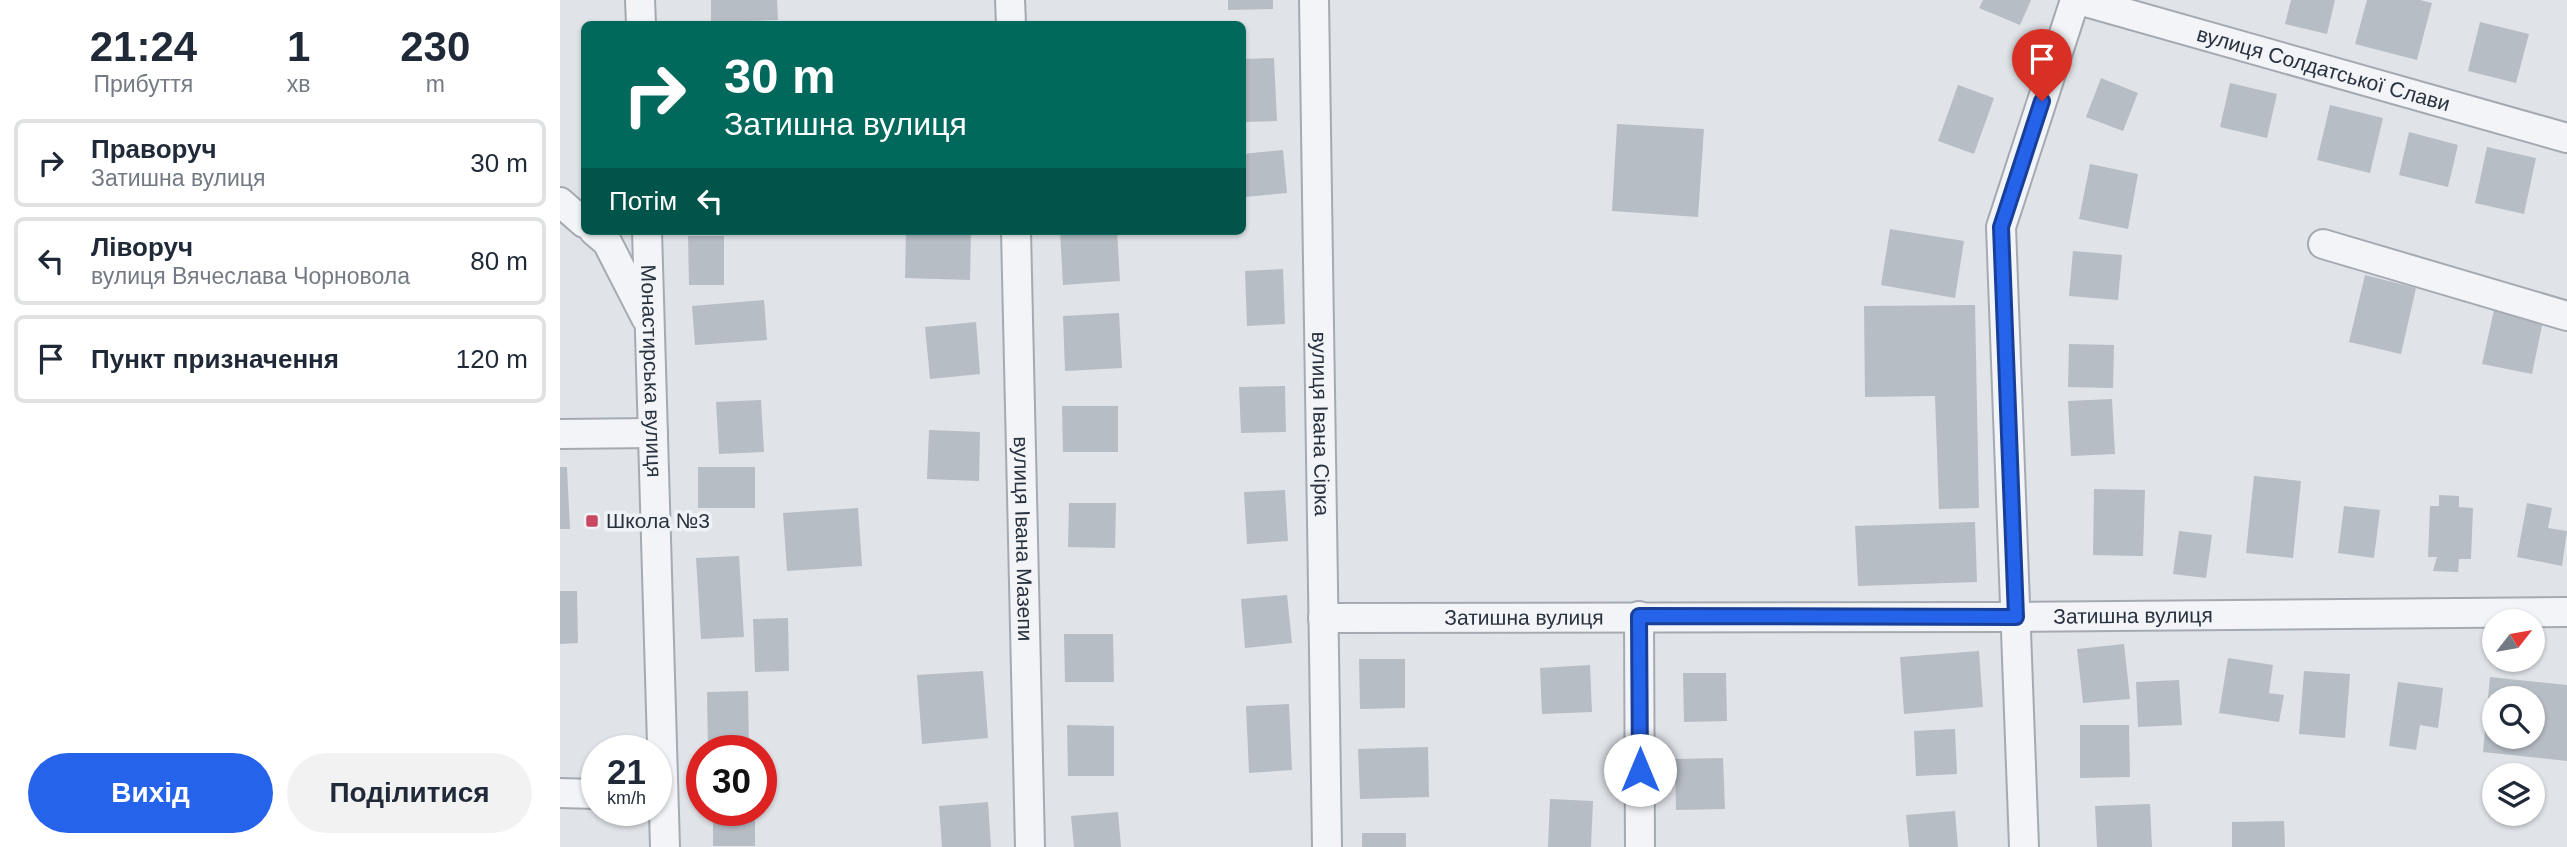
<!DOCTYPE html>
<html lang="uk">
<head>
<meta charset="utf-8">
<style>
	:root { --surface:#fff; --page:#f2f2f3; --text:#1f2937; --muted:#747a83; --line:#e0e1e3; --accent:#2563eb }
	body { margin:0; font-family:Helvetica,sans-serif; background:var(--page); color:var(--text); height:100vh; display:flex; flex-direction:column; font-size:26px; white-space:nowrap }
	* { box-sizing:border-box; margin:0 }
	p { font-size:23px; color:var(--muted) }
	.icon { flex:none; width:38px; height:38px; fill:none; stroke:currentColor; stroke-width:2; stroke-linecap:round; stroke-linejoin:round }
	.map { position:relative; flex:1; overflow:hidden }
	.details { display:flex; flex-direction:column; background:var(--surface); width:560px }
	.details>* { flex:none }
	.banner { position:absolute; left:21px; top:21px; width:665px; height:214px; border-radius:10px; box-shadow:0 2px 5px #0004; background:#00695c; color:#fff; overflow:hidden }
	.needle { width:46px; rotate:59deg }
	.controls { position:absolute; left:1922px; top:609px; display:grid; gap:14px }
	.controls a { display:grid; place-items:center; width:63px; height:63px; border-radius:50%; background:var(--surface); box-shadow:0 2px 5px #0004; font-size:35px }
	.speed { position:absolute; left:21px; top:735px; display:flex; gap:14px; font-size:35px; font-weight:700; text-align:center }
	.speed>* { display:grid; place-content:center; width:91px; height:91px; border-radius:50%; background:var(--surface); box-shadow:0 2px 5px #0004; line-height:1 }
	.speed small { font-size:18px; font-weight:400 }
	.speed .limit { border:10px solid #d22; background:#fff; color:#111 }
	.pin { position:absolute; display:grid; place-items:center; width:60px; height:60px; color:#fff; margin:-72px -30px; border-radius:50% 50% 50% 0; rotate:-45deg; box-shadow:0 0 7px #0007 }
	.pin .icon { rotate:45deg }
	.me { position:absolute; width:77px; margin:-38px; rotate:0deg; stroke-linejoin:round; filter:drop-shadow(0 0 5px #0008) }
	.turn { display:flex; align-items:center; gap:24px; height:147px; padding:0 28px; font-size:32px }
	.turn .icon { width:91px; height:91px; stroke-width:2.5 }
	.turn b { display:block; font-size:49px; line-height:60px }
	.then { display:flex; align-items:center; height:66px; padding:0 28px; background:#0003; gap:14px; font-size:26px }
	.eta { display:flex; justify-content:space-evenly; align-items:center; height:119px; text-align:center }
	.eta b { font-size:42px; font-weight:700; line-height:49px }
	.primary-button { display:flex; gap:14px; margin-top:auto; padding:14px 28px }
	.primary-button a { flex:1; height:80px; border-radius:42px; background:var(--accent); color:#fff; font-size:28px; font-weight:700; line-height:80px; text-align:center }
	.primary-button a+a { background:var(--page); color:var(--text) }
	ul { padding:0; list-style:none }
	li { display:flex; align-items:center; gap:21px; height:88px; margin:0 14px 10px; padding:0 14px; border:4px solid var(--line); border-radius:10px }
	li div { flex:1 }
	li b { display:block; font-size:26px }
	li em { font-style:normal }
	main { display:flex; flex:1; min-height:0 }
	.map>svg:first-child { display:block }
	.building { fill:#b7bdc5; fill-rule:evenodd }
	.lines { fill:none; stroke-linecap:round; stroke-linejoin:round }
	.minor-casing { stroke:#a5aab2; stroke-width:32 }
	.minor { stroke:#f2f4f7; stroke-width:28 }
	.route-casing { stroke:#184099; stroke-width:18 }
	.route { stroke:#2563eb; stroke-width:12 }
	.poi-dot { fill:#c94a5f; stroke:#eff2f6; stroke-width:2.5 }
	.labels { text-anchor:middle; stroke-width:7; stroke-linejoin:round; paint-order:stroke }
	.street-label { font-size:21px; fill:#29323f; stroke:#eff2f6 }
	.poi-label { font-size:21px; fill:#29323f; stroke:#eff2f6; text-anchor:start }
</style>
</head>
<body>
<main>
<section class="details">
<div class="eta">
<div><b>21:24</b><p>Прибуття</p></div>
<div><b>1</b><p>хв</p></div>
<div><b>230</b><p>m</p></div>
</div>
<ul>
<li><svg class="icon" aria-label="right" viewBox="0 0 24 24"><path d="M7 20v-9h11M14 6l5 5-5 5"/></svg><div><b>Праворуч</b><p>Затишна вулиця</p></div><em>30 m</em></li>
<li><svg class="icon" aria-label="left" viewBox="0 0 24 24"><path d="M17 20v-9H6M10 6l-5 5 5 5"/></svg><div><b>Ліворуч</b><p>вулиця Вячеслава Чорновола</p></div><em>80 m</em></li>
<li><svg class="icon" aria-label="arrive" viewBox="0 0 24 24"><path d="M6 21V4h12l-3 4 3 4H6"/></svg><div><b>Пункт призначення</b></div><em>120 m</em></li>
</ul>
<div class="primary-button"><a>Вихід</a><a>Поділитися</a></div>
</section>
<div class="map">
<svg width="2007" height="847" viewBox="0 0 2007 847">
	<rect width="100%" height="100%" fill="#e0e3e8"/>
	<g class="building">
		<polygon points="151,0 217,0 218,20 151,22"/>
		<polygon points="668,0 713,0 713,9 668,10"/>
		<polygon points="1423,0 1471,0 1460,25 1419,8"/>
		<polygon points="1731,0 1775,0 1767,34 1725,24"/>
		<polygon points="1807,0 1860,0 1872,3 1857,60 1795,44"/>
		<polygon points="1920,22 1969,34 1956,83 1908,71"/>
		<polygon points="714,58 717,121 682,122 682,59"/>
		<polygon points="1541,78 1578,93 1563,131 1526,117"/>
		<polygon points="1670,83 1717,94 1707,138 1660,127"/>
		<polygon points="1398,85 1434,98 1414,154 1378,141"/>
		<polygon points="1770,105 1823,118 1810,173 1757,160"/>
		<polygon points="1057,124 1144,129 1138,217 1052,211"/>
		<polygon points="1849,132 1898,145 1888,187 1839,175"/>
		<polygon points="1927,147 1976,158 1964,214 1915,203"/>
		<polygon points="723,150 727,193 684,197 682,154"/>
		<polygon points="1530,164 1578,174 1568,229 1519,219"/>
		<polygon points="1330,229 1404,241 1395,298 1321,285"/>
		<polygon points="346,231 411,231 410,280 345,278"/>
		<polygon points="500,231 557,231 560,281 503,285"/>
		<polygon points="128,236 164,236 164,285 129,285"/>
		<polygon points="1513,251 1562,255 1558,300 1509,296"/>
		<polygon points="723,269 725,324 687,326 685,271"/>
		<polygon points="1805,275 1856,288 1841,354 1789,342"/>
		<polygon points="204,300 207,340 135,345 132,306"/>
		<polygon points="1415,305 1419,508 1379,509 1375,396 1305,397 1304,306"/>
		<polygon points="1934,310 1983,321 1972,374 1922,364"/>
		<polygon points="559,313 562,368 505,371 503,316"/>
		<polygon points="416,322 420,374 370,379 365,327"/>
		<polygon points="1509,344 1554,345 1553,388 1508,387"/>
		<polygon points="725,386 726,432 681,433 679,387"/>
		<polygon points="1552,399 1555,454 1511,456 1508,401"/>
		<polygon points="201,400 204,452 159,454 156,402"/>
		<polygon points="502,406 558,406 558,452 503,452"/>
		<polygon points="369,430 420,432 419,481 367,479"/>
		<polygon points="0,467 7,467 10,529 0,529"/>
		<rect x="138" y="467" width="57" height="41"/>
		<polygon points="1694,476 1741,481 1733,558 1686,553"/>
		<polygon points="1534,489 1585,490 1583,556 1533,555"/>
		<polygon points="725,490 728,541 687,544 684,492"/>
		<polygon points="1879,495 1899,496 1899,507 1913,508 1911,559 1899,559 1898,572 1873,571 1877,557 1868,557 1870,506 1879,506"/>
		<polygon points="509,503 556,503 555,548 508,547"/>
		<polygon points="1967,503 1992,508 1988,528 2007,531 2002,566 1957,557"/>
		<polygon points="1784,506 1820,510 1814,558 1778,553"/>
		<polygon points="298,508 302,566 227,571 223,513"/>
		<polygon points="1415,522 1417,582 1298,586 1295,526"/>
		<polygon points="1619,531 1652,535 1646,578 1613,574"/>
		<polygon points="179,556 184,637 141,639 136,558"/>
		<polygon points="0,591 17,591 18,643 0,644"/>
		<polygon points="727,595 732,643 685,648 681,599"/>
		<polygon points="228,618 229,671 195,672 193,619"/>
		<polygon points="504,634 553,634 554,682 505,682"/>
		<polygon points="1564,644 1570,699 1523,703 1517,649"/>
		<polygon points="1419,651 1423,707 1344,714 1340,657"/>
		<polygon points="1668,658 1713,665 1709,693 1724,695 1719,722 1659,713"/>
		<polygon points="799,659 845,659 845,708 800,709"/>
		<polygon points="1030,665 1032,712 982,714 980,668"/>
		<polygon points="423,671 428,738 362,744 357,675"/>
		<polygon points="1744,671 1790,674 1785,738 1739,734"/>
		<polygon points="1123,673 1166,673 1167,721 1124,722"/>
		<path d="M1930,677l77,8v76l-84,-9zM1934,698h38v39h-38z"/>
		<polygon points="1619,680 1622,725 1578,727 1576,682"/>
		<polygon points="1838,682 1883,688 1878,728 1860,725 1856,750 1829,746"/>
		<polygon points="188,691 189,751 148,751 147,692"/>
		<polygon points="729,704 732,770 689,773 686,706"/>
		<polygon points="507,725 554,726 554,776 508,776"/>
		<polygon points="1520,725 1569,725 1570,777 1520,778"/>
		<polygon points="1395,729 1397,774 1356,776 1354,731"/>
		<polygon points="868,747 869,797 800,799 798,749"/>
		<polygon points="1163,758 1165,809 1116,810 1115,759"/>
		<polygon points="990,799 1033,801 1031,847 988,847"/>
		<polygon points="428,802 431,847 382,847 379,806"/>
		<polygon points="1590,804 1592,847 1537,847 1535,806"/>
		<rect x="153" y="810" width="42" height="36"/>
		<polygon points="1395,811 1398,847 1349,847 1346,815"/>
		<polygon points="558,812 561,847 514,847 511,816"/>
		<polygon points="1724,821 1725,847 1672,847 1672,822"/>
		<rect x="802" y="833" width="44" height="14"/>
	</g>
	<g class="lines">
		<g class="minor-casing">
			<g id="minor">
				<polyline points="80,0 81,24"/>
				<polyline points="450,0 451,24"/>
				<path id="s1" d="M754,0l13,847"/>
				<path id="s2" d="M1519,0l488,138"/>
				<polyline points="0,202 24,223"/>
				<polyline points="34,231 47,242 86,318"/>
				<path id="s3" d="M87,231l18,616"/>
				<path id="s4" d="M456,231l14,616"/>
				<polyline points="1763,244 2007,316"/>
				<polyline points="0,434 93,433"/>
				<polyline points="1079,616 1080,847"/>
				<path id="s5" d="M763,618l693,-1 551,-5"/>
				<polyline points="0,793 37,794"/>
				<polyline points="1464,847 1441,227 1515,0"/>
			</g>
		</g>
		<use href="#minor" class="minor"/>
	</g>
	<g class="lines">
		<g class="route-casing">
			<polyline id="route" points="1080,770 1079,616 1456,617 1441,227 1482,101"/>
		</g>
		<use href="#route" class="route"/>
	</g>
	<rect class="poi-dot" x="25" y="514" width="14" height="14" rx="3.5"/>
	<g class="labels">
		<g class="street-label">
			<text dy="7" stroke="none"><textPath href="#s2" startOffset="254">вулиця Солдатської Слави</textPath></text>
			<text dy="7" stroke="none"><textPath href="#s3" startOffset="140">Монастирська вулиця</textPath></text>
			<text dy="7" stroke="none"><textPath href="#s1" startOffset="424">вулиця Івана Сірка</textPath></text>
			<text dy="7" stroke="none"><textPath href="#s4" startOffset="308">вулиця Івана Мазепи</textPath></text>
			<text dy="7" stroke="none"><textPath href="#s5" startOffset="810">Затишна вулиця</textPath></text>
			<text dy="7" stroke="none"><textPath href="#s5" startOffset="201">Затишна вулиця</textPath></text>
		</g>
		<g class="poi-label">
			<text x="46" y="528">Школа №3</text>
		</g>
	</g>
</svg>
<div class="controls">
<a><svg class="needle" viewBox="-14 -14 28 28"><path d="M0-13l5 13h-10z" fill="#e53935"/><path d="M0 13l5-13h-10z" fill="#747a83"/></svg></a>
<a><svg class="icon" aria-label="search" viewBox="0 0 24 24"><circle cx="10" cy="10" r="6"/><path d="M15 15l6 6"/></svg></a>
<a><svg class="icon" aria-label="layers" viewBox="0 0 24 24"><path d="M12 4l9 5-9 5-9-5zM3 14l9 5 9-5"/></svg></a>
</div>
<div class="speed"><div>21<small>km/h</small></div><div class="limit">30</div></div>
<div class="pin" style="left:1482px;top:101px;background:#d93025"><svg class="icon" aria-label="arrive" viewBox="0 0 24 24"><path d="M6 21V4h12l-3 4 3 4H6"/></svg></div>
<svg class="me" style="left:1080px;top:770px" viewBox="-20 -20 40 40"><circle r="19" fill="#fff"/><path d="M0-13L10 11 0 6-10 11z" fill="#2563eb"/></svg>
<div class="banner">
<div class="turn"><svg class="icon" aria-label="right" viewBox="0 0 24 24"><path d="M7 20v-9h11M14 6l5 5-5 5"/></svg><div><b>30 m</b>Затишна вулиця</div></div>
<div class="then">Потім<svg class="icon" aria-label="left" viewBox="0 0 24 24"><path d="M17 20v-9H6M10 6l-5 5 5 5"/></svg></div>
</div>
</div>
</main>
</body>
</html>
